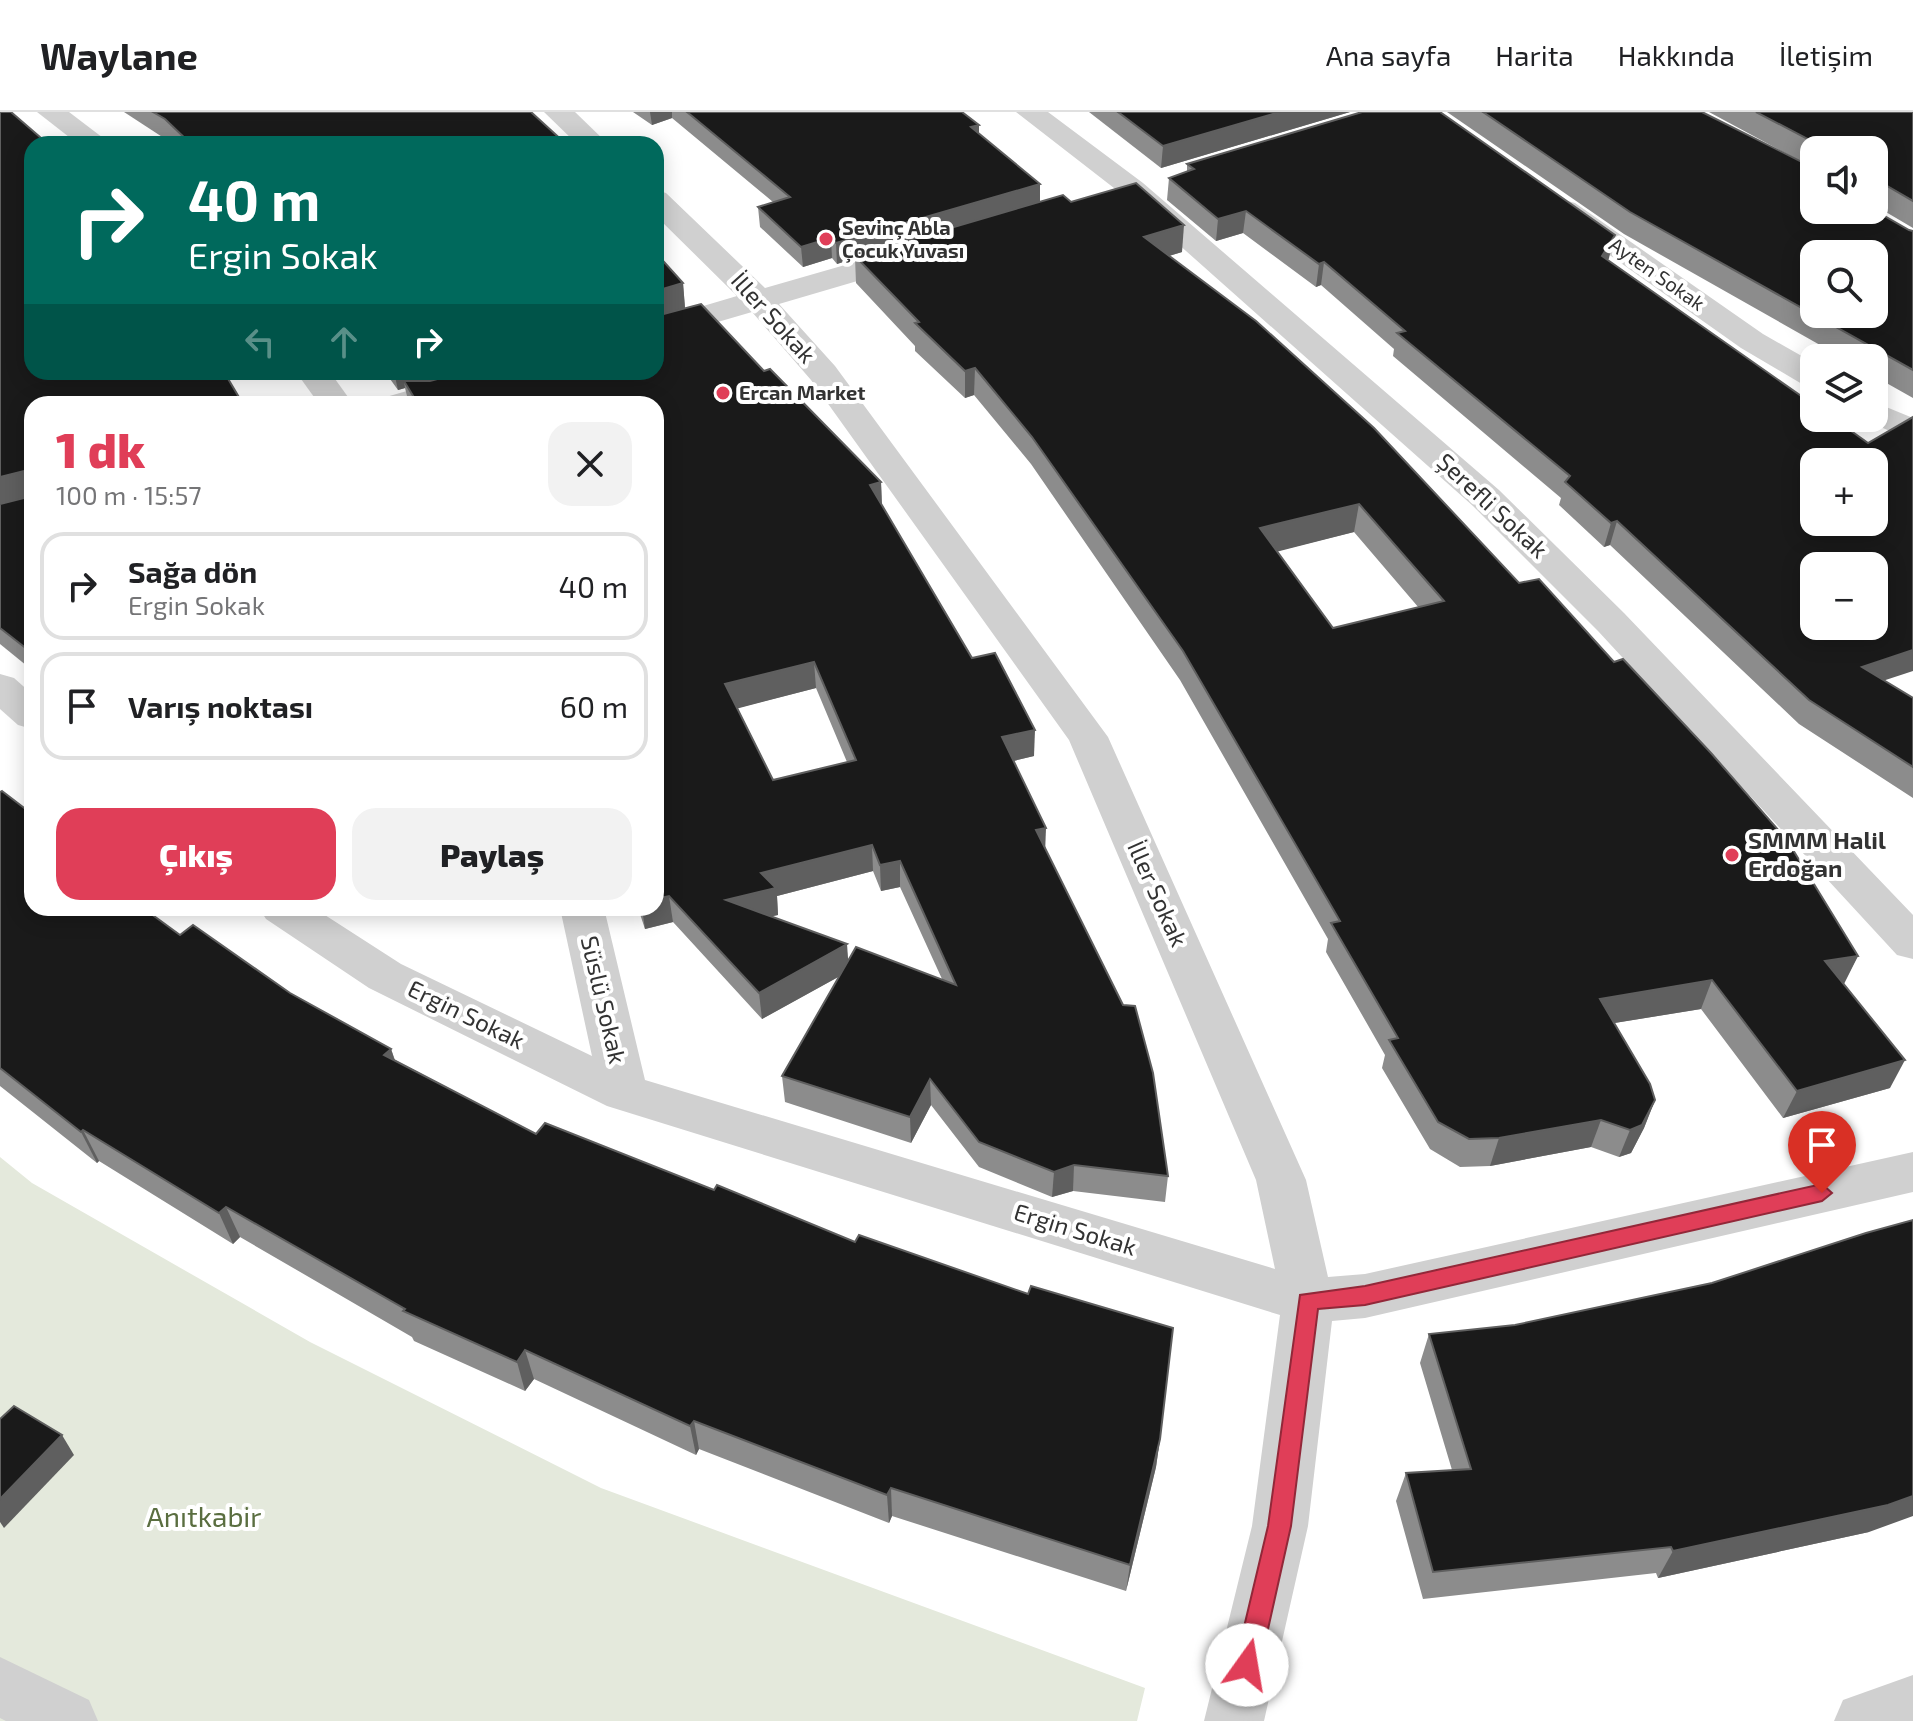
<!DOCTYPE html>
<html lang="tr">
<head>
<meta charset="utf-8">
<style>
	:root { --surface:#fff; --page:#f2f2f2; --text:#202124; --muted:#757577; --line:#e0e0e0; --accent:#e03e58 }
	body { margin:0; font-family:"Exo 2",sans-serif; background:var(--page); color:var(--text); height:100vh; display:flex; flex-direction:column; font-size:30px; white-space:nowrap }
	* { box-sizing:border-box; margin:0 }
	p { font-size:26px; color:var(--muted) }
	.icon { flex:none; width:44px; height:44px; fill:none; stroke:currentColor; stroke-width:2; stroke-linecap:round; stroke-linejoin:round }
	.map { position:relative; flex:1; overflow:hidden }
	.panel { position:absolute; left:24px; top:284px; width:640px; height:520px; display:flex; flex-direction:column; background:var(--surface); border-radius:24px; box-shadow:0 4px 20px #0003 }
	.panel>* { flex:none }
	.top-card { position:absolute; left:24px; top:24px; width:640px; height:244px; border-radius:24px; box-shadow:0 4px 20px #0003; background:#00695c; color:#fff; overflow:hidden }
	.tools { position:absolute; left:1800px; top:24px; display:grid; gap:16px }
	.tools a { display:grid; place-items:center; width:88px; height:88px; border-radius:16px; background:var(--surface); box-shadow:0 4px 20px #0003; font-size:40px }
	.pin { position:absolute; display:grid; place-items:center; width:68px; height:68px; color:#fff; margin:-82px -34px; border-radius:50% 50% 50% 0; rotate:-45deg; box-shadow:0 0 8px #0007 }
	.pin .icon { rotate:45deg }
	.me { position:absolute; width:88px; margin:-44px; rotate:13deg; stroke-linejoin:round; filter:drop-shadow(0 0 6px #0008) }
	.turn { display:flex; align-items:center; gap:28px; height:168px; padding:0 32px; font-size:36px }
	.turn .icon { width:104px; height:104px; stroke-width:2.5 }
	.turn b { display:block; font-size:56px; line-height:68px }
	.lanes { display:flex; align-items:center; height:76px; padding:0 32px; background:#0003; justify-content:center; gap:40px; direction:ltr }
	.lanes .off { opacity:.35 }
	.round { display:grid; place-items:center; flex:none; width:84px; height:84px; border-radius:24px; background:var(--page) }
	.headline { display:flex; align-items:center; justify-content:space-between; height:136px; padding:0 32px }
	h1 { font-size:48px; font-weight:800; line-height:60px; color:var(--accent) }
	.button { display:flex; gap:16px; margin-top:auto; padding:16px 32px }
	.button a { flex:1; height:92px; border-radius:24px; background:var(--accent); color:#fff; font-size:32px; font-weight:800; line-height:92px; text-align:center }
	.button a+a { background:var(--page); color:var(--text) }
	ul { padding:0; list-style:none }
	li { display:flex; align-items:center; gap:24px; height:108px; margin:0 16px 12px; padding:0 16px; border:4px solid var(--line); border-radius:24px }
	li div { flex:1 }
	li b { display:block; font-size:30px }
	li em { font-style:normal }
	header { display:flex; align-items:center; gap:48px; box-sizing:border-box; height:112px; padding:0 40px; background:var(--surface); border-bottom:2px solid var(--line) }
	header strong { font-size:38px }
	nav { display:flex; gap:44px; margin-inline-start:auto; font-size:28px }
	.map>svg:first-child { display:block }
	.green { fill:#e4e9dc }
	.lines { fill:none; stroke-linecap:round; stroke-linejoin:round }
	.minor { fill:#d0d0d0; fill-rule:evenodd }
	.wall { fill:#8c8c8c; fill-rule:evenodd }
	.shaded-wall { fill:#5f5f5f }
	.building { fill:#1a1a1a; stroke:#5f5f5f; stroke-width:2; fill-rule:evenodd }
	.route { fill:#e03e58; stroke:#922839; stroke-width:2 }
	.poi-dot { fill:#e03e58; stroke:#fff; stroke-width:3 }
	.labels { text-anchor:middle; stroke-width:8; stroke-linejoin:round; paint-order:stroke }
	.far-poi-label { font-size:20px; font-weight:bold; fill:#333; stroke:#fff; text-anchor:start }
	.far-street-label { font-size:20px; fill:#333; stroke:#fff }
	.street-label { font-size:24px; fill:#333; stroke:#fff }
	.poi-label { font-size:24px; font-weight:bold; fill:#333; stroke:#fff; text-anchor:start }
	.near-park-label { font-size:28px; fill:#5a6e40; stroke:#fff }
</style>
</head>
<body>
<header>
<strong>Waylane</strong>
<nav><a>Ana sayfa</a><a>Harita</a><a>Hakkında</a><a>İletişim</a></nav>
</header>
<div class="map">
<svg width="1913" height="1609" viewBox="0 0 1913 1609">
	<rect width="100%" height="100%" fill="#fff"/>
	<polygon class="green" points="0,1045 32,1071 310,1230 601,1376 1145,1576 1137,1609 0,1609"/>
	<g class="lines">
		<g class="minor">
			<polygon points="37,0 69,0 111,32 78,32"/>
			<polygon points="544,0 575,0 608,32 577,32"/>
			<polygon points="1016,0 1048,0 1143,71 1499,378 1624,501 1913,803 1913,847 1897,843 1598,519 1473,394 1123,83"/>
			<polygon points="656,78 666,81 765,176 911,134 922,136 926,143 922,150 779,192 835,254 1108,625 1306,1068 1328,1165 1365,1162 1913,1040 1913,1080 1365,1206 1332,1209 1308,1414 1264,1609 1204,1609 1252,1414 1280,1203 607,994 369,876 266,807 259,796 314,796 401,852 592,944 560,796 604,796 645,968 1275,1157 1256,1068 1069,628 811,268 752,200 656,228 656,208 737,184 656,104"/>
			<polygon points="1564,88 1575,91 1763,222 1814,251 1814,275 1802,272 1741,236 1553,103 1549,97 1553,91"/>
			<polygon points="296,260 330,260 353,292 319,292"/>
			<polygon points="473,260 526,260 521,267 435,292 381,292 386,285"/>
			<polygon points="1874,290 1913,306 1913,329 1862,307 1874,306"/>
			<polygon points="0,562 14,566 32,582 32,617 18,613 0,597"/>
			<polygon points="0,1545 89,1588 98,1609 6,1609 0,1606"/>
			<polygon points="1913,1563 1913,1609 1834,1609 1843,1588"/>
		</g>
	</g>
	<g class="wall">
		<polygon points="0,0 32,292 32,558 0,532"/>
		<polygon points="124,0 531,0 566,32 173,32"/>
		<path d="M633,0h329l17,13v8l61,69h31l111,50 -13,4 689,700 -15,28 47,104 -107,30 -82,-109 -87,14 41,77 -11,28 -13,25 -12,4 -28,-10 -101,19 -30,1 -30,-18 -48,-81 3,-13 -59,-103 2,-13 -148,-259 -149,-216 -57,-69 -9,3 -50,-47v-5l-59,-63 -1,-25 -18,6 -5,-6 -29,9 -43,-40 -2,-20 15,-5 -101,-84 -20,7zM1354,420l65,76 -86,20 -56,-77z"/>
		<polygon points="1089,0 1350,0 1161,56"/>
		<polygon points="1447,0 1702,0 1800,49 1709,0 1913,0 1913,116 1874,93 1874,38 1814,38 1814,98 1913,119 1913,286 1874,264 1874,246 1843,246 1624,122"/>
		<polygon points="1187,52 1609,146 1608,148 1884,568 1913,586 1913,686 1799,612 1610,433 1604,435 1559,393 1561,386 1393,244 1394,237 1321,173 1316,175 1243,121 1216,129 1167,88 1169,66 1187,60"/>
		<path d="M683,171l2,25 79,63 117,111 1,24 90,152 62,98 -21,5 155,415 -3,26 -92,-11 -21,6 -73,-30 -48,-62 -20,38 -126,-41 -3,-26 58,-100 -78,43 -89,-97 -28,7 -7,-21h18v-504h-247l-4,-16 -7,2 -13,-18h271zM816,576l31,74 -74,18 -36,-72zM873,759l8,20 19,-4 42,92 -94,-19 -76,-44 6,-1 -1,-19z"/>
		<polygon points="0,680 32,796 180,823 290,881 391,937 395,948 536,1022 1160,1327 1156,1355 1126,1479 892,1404 889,1411 699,1337 696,1343 534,1267 525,1279 414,1229 412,1225 240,1125 233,1132 99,1049 97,1051 0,974"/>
		<polygon points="1429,1222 1869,1420 1658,1466 1656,1461 1423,1487 1396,1389 1406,1361 1452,1358 1420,1251"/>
	</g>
	<g class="shaded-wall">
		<polygon points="650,0 672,0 672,6 652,13"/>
		<polygon points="1280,0 1350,0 1161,56 1163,34"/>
		<polygon points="979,13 979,32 971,15"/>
		<polygon points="1882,71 1874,92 1874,72"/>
		<polygon points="1040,72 1040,92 855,144 855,146 837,152 836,131"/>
		<polygon points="1246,99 1243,121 1216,129 1218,107"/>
		<polygon points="1184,113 1182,140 1142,152 1144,125"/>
		<polygon points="1615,123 1609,146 1596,166 1602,144"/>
		<polygon points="831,126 832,146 803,155 801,135"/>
		<polygon points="1324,150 1321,173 1316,175 1319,152"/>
		<polygon points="683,171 685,196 656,205 656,179"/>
		<polygon points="975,256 974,283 965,286 965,259"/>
		<polygon points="394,260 462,260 408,276 404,269 405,276 398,278"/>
		<polygon points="24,359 32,384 0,393 0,365"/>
		<polygon points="881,370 882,396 870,373"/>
		<polygon points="1359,392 1354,420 1256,445 1260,416"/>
		<polygon points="1617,409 1610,433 1604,435 1611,411"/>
		<polygon points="1913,538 1913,559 1852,579 1862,555"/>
		<polygon points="814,550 816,576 728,599 725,572"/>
		<polygon points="1035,618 1034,644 1001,652 1002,625"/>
		<polygon points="1046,716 1045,742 1036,718"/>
		<polygon points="872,733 873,759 777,784 778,803 729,814 726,788 761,761"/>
		<polygon points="900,749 900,775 881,779 880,753"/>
		<polygon points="669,784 673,810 645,817 642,796 656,796 656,787"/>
		<polygon points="847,832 849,859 762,907 759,881"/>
		<polygon points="1858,844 1844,872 1811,878 1825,849"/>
		<polygon points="1712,868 1701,897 1590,915 1600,887"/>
		<polygon points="391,937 401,968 384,943"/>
		<polygon points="1905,948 1890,976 1783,1006 1797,979"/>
		<polygon points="930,967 931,993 911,1031 910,1005"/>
		<polygon points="1655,988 1644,1016 1631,1041 1619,1045 1630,1018"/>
		<polygon points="1601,1008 1591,1035 1490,1054 1499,1026"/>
		<polygon points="83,1018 99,1049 97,1051 81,1020"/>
		<polygon points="1074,1053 1073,1079 1052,1085 1054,1060"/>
		<polygon points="226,1095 240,1125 233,1132 219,1101"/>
		<polygon points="525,1238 534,1267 525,1279 517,1250"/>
		<polygon points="694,1309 699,1337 696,1343 690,1314"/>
		<polygon points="62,1323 74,1343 4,1416 0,1410 0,1387"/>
		<polygon points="1160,1327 1156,1355 1126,1479 1130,1453"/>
		<polygon points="891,1376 892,1404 889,1411 887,1383"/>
		<polygon points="1913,1384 1913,1404 1869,1420 1658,1466 1673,1439"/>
	</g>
	<g class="building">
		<polygon points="0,0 11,0 48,32 32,32 32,260 224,260 243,292 32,292 32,541 0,516 0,392 24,386 24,359 0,365"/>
		<polygon points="153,0 531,0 566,32 191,32 165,7"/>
		<polygon points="687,0 962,0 979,13 971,15 1040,72 836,131 831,126 801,135 758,95 790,85"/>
		<polygon points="1118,0 1280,0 1163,34"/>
		<path d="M1362,0h78l175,123 -13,21 212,149v13h19l35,25 45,-26v233l-51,17 51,31v69l-104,-67 -192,-179 -6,2 -46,-41 5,-6 -173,-143 8,-2 -81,-69 -5,2 -73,-53 -28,8 -49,-41 25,-9 -7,-5zM1814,350h60v60h-60zM1814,454h60v60h-60z"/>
		<path d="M1483,0h219l112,56v42h60l35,20 4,1v139l-283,-158zM1814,142h60v60h-60z"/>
		<polygon points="1756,0 1913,0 1913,89 1882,71 1874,72 1874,38 1823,38 1823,35"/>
		<path d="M1136,71l48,42 -40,12 112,84 118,107 145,155 20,-4 75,83 9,-3 88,94 76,87 71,116 -33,5 80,99 -108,31 -85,-111 -112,19 50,85 5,16 -13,25 -12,5 -29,-10 -102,18 -30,1 -31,-17 -49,-82 9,-2 -67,-115 9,-2 -157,-270 -151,-214 -57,-69 -10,3 -50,-48 4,-1 -64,-66 208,-61 8,7zM1359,392l85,97 -111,27 -73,-100z"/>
		<polygon points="656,141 683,171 656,179"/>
		<path d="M701,192l63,67 6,-2 111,113 -11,3 102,173 23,-5 40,77 -33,7 44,91 -10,2 87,175 12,1 18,67 15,103 -94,-11 -20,7 -75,-30 -49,-63 -20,38 -128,-41 74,-129 100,38 -56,-124 -20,4 -8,-20 -111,28 15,15 -50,12 121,44 -88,49 -90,-97 -13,3v-495h-238l-14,-23h26l33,-9h193v-56zM814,550l42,98 -83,20 -48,-96z"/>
		<polygon points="2,679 32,702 32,796 143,796 180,823 193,813 290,881 391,937 384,943 536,1022 545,1011 714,1078 717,1073 855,1130 859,1123 1028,1182 1031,1174 1173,1216 1160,1327 1130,1453 891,1376 887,1383 694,1309 690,1314 525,1238 517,1250 403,1199 405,1197 226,1095 219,1101 83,1018 81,1020 0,956 0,680"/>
		<polygon points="1913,1108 1913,1384 1888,1393 1673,1439 1671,1435 1433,1460 1406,1361 1471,1357 1429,1222 1515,1213 1712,1171 1866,1121"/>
		<polygon points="14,1294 62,1323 0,1387 0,1307"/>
	</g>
	<polygon class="route" points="1822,1072 1832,1081 1822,1089 1365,1193 1318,1197 1291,1414 1260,1553 1256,1562 1247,1565 1239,1562 1235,1553 1268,1414 1300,1183 1365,1174"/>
	<g class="poi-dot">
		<circle cx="826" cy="127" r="8"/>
		<circle cx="723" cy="281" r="8"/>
		<circle cx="1732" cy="743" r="8"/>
	</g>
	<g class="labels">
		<g class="far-poi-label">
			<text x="842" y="123">Sevinç Abla<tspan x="842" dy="23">Çocuk Yuvası</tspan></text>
			<text x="739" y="288">Ercan Market</text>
		</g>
		<g class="far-street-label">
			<text transform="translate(1657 162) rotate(35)" y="7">Ayten Sokak</text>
		</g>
		<g class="street-label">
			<text transform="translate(773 206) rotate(48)" y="8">İller Sokak</text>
			<text transform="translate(1492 394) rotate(43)" y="8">Şerefli Sokak</text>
			<text transform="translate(1157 782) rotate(66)" y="8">İller Sokak</text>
			<text transform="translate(603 888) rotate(77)" y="8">Süslü Sokak</text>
			<text transform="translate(466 903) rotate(26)" y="8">Ergin Sokak</text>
			<text transform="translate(1075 1118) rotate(17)" y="8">Ergin Sokak</text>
		</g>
		<g class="poi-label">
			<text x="1748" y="737">SMMM Halil<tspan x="1748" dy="28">Erdoğan</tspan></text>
		</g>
		<g class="near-park-label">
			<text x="204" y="1415">Anıtkabir</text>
		</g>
	</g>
</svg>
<div class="tools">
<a><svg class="icon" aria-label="sound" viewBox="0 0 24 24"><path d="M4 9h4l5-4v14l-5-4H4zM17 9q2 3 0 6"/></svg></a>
<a><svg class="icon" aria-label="search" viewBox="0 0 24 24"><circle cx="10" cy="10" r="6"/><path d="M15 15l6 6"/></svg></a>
<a><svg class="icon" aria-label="layers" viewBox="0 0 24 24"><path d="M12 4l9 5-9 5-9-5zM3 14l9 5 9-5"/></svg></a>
<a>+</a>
<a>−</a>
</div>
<div class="pin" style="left:1822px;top:1081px;background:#d93025"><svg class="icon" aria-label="arrive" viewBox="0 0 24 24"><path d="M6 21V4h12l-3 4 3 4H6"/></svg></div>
<svg class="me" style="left:1247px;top:1553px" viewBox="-20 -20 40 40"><circle r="19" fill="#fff"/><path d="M0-13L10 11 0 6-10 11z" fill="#e03e58"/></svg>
<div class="top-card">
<div class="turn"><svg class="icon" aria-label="right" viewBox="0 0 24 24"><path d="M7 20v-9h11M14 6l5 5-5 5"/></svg><div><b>40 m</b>Ergin Sokak</div></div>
<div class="lanes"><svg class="icon off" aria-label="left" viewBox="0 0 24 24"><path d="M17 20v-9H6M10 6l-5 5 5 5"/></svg><svg class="icon off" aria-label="ahead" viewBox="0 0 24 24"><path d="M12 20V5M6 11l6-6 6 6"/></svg><svg class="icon" aria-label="right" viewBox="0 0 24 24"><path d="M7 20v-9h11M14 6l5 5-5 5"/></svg></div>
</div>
<section class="panel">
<div class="headline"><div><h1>1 dk</h1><p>100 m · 15:57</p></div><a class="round"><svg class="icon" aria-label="close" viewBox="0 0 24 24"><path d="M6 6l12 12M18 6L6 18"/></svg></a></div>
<ul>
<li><svg class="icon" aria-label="right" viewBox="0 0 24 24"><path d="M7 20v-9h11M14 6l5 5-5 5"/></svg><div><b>Sağa dön</b><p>Ergin Sokak</p></div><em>40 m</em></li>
<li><svg class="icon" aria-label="arrive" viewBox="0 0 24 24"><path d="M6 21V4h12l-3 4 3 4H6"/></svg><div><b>Varış noktası</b></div><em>60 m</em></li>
</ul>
<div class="button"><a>Çıkış</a><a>Paylaş</a></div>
</section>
</div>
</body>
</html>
